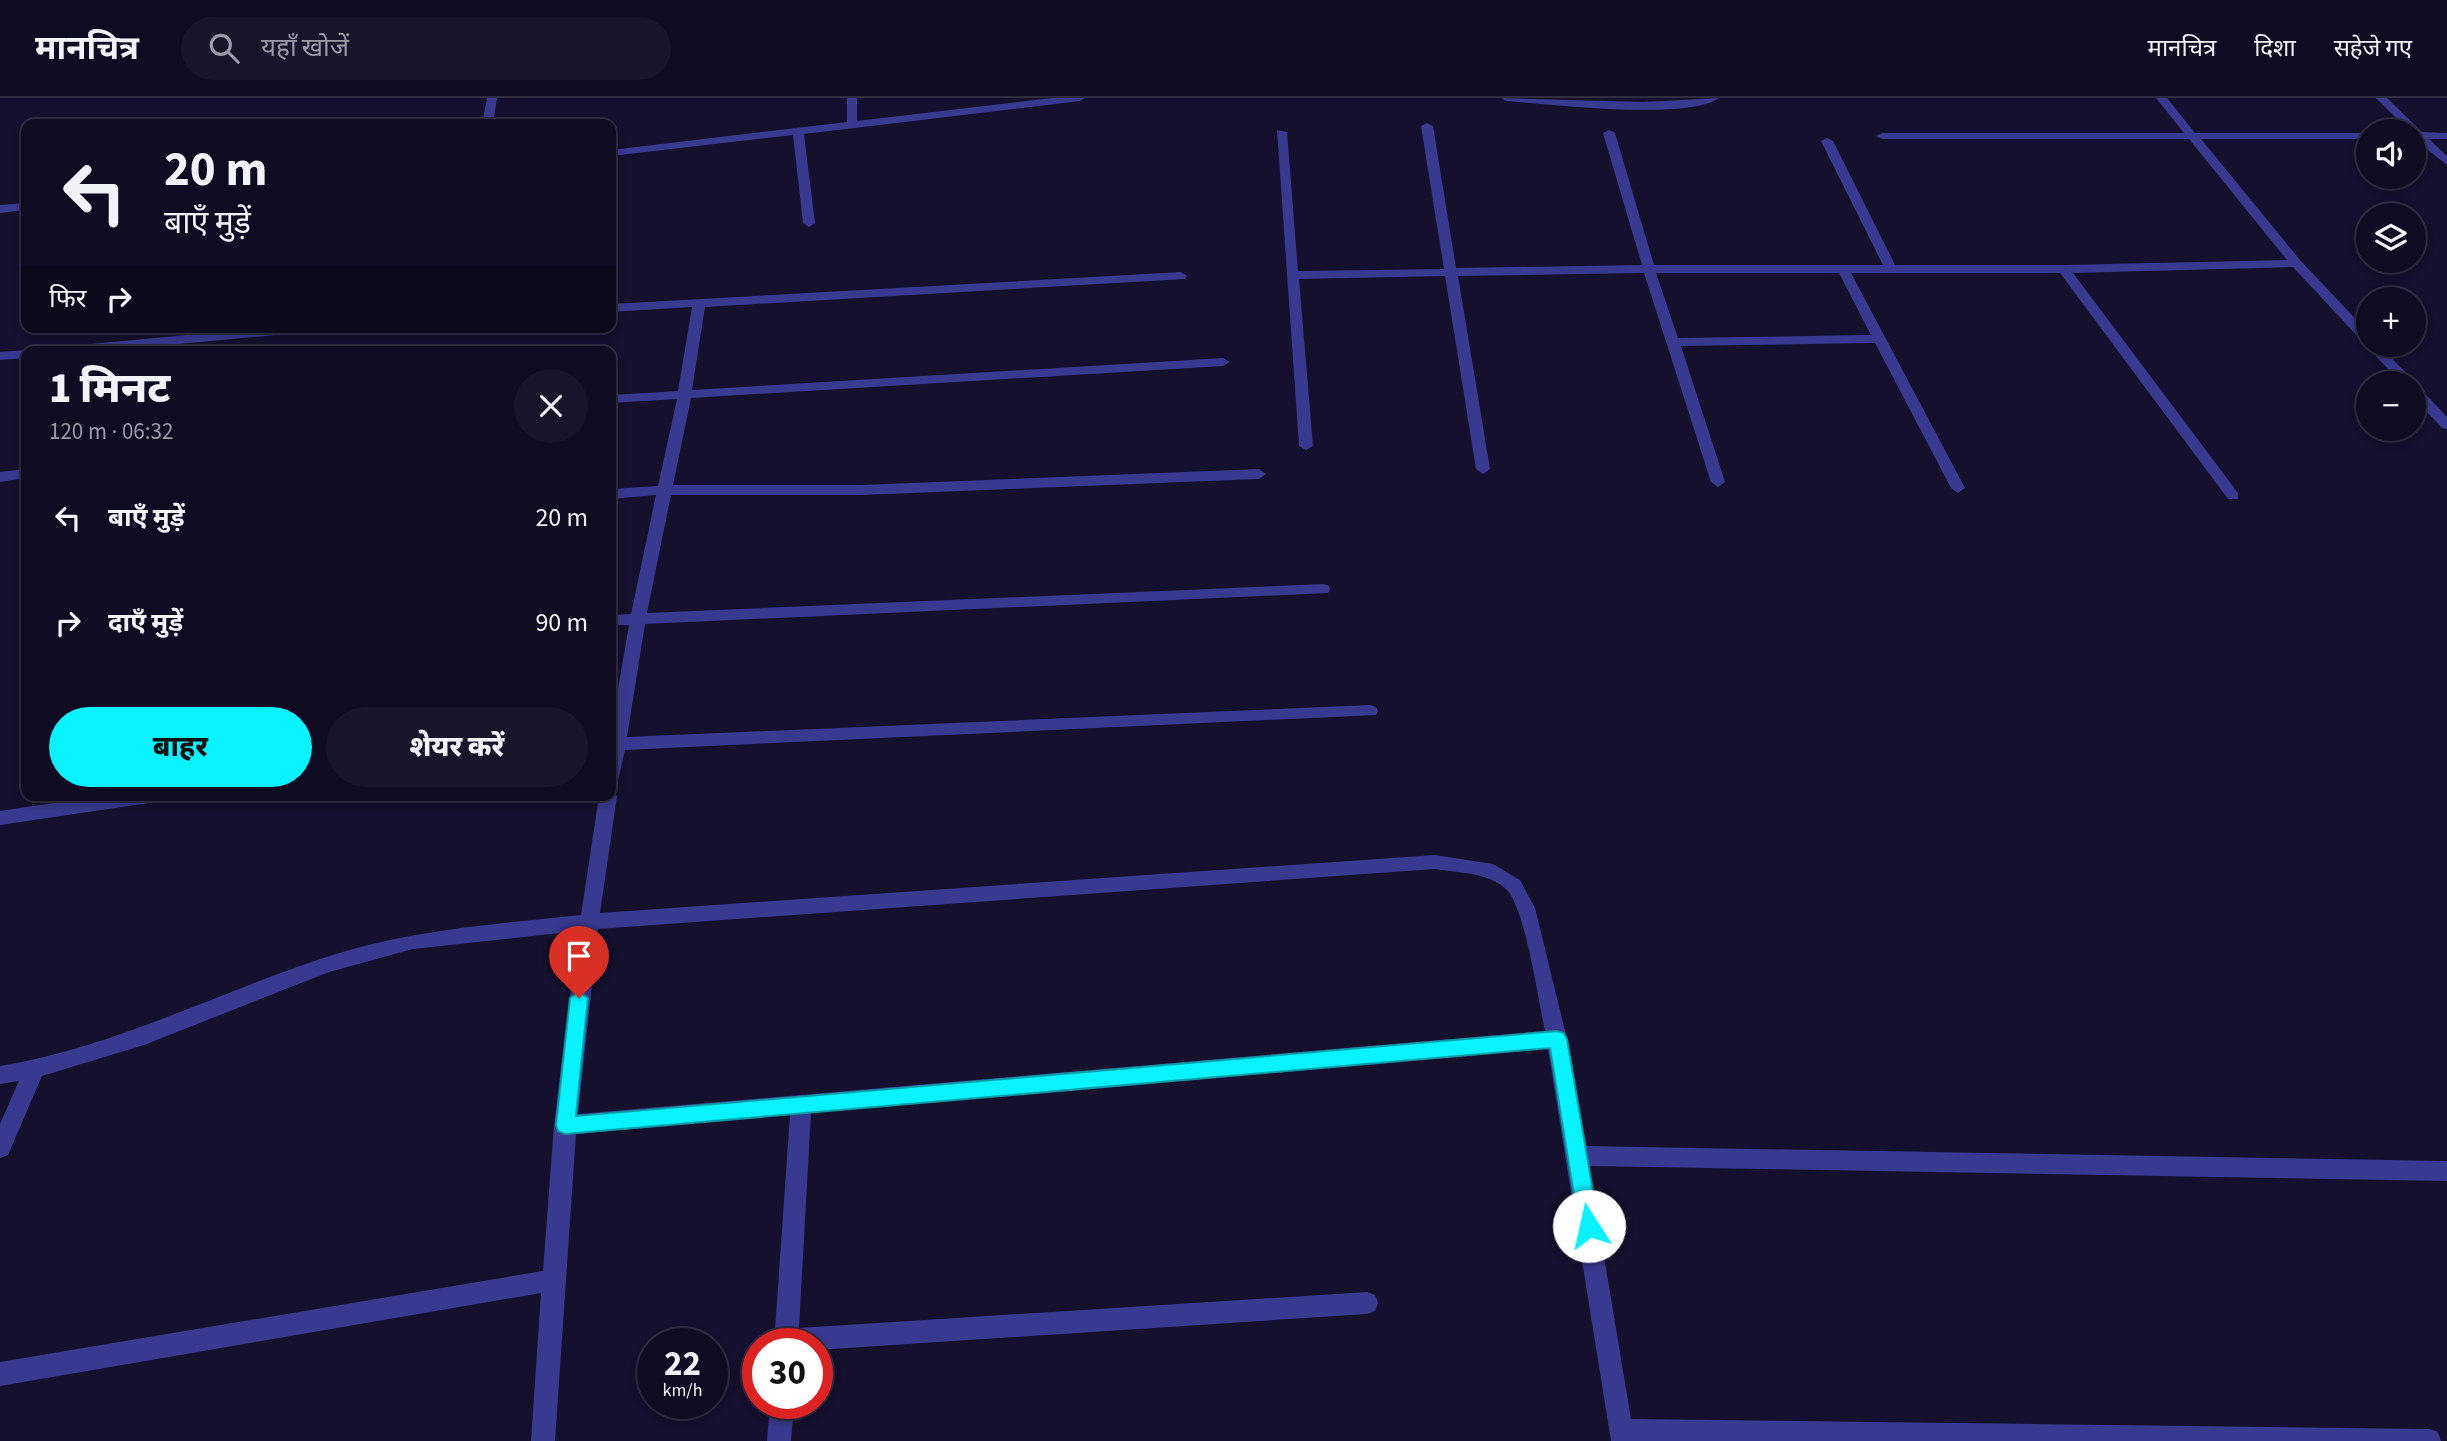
<!DOCTYPE html>
<html lang="hi">
<head>
<meta charset="utf-8">
<style>
	:root { --surface:#0f0c22; --page:#18152a; --text:#f1f3f6; --muted:#9b9ba5; --line:#2f2c40; --accent:#08f2ff }
	body { margin:0; font-family:"Source Sans 3","Noto Sans Devanagari",sans-serif; background:var(--page); color:var(--text); height:100vh; display:flex; flex-direction:column; font-size:26px; white-space:nowrap }
	* { box-sizing:border-box; margin:0 }
	p { font-size:23px; color:var(--muted) }
	.icon { flex:none; width:38px; height:38px; fill:none; stroke:currentColor; stroke-width:2; stroke-linecap:round; stroke-linejoin:round }
	.map { position:relative; flex:1; overflow:hidden }
	.sheet { position:absolute; left:21px; top:248px; width:595px; height:455px; display:flex; flex-direction:column; background:var(--surface); border-radius:14px; box-shadow:0 4px 10px #0003,0 0 0 2px var(--line) }
	.sheet>* { flex:none }
	.banner { position:absolute; left:21px; top:21px; width:595px; height:214px; border-radius:14px; box-shadow:0 4px 10px #0003,0 0 0 2px var(--line); background:#0f0c22; color:var(--text); overflow:hidden }
	.controls { position:absolute; left:2356px; top:21px; display:grid; gap:14px }
	.controls a { display:grid; place-items:center; width:70px; height:70px; border-radius:50%; background:var(--surface); box-shadow:0 4px 10px #0003,0 0 0 2px var(--line); font-size:35px }
	.speed { position:absolute; left:637px; top:1230px; display:flex; gap:14px; font-size:35px; font-weight:700; text-align:center }
	.speed>* { display:grid; place-content:center; width:91px; height:91px; border-radius:50%; background:var(--surface); box-shadow:0 4px 10px #0003,0 0 0 2px var(--line); line-height:1 }
	.speed small { font-size:18px; font-weight:400 }
	.speed .limit { border:10px solid #d22; background:#fff; color:#111 }
	.pin { position:absolute; display:grid; place-items:center; width:60px; height:60px; color:#fff; margin:-72px -30px; border-radius:50% 50% 50% 0; rotate:-45deg; box-shadow:0 0 7px #0007 }
	.pin .icon { rotate:45deg }
	.me { position:absolute; width:77px; margin:-38px; rotate:350deg; stroke-linejoin:round; filter:drop-shadow(0 0 5px #0008) }
	.turn { display:flex; align-items:center; gap:24px; height:147px; padding:0 28px; font-size:32px }
	.turn .icon { width:91px; height:91px; stroke-width:2.5 }
	.turn b { display:block; font-size:49px; line-height:60px }
	.then { display:flex; align-items:center; height:66px; padding:0 28px; background:#0003; gap:14px; font-size:26px }
	.round { display:grid; place-items:center; flex:none; width:74px; height:74px; border-radius:37px; background:var(--page) }
	.summary { display:flex; align-items:center; justify-content:space-between; height:119px; padding:0 28px }
	h1 { font-size:42px; font-weight:800; line-height:52px }
	.primary-button { display:flex; gap:14px; margin-top:auto; padding:14px 28px }
	.primary-button a { flex:1; height:80px; border-radius:42px; background:var(--accent); color:#111; font-size:28px; font-weight:800; line-height:80px; text-align:center }
	.primary-button a+a { background:var(--page); color:var(--text) }
	ul { padding:0; list-style:none }
	li { display:flex; align-items:center; gap:21px; height:105px; padding:0 28px }
	li div { flex:1 }
	li b { display:block; font-size:26px }
	li em { font-style:normal }
	header { display:flex; align-items:center; gap:42px; box-sizing:border-box; height:98px; padding:0 35px; background:var(--surface); border-bottom:2px solid var(--line) }
	header strong { font-size:33px }
	nav { display:flex; gap:38px; margin-inline-start:auto; font-size:24px }
	.search { width:490px; height:63px; background:var(--page); display:flex; align-items:center; gap:18px; box-sizing:border-box; padding:0 24px; border-radius:38px; color:var(--muted); font-size:26px }
	.map>svg:first-child { display:block }
	.lines { fill:none; stroke-linecap:round; stroke-linejoin:round }
	.street { fill:#39398f; fill-rule:evenodd }
	.route { fill:#08f2ff; stroke:#059da6; stroke-width:2 }
</style>
</head>
<body>
<header>
<strong>मानचित्र</strong>
<div class="search"><svg class="icon" aria-label="search" viewBox="0 0 24 24"><circle cx="10" cy="10" r="6"/><path d="M15 15l6 6"/></svg>यहाँ खोजें</div>
<nav><a>मानचित्र</a><a>दिशा</a><a>सहेजे गए</a></nav>
</header>
<div class="map">
<svg width="2447" height="1343" viewBox="0 0 2447 1343">
	<rect width="100%" height="100%" fill="#14102d"/>
	<g class="lines">
		<g class="street">
			<polygon points="487,0 497,0 493,26 482,26"/>
			<polygon points="847,0 857,0 857,23 1052,0 1085,0 1080,3 804,36 815,125 809,129 803,125 793,37 611,58 611,52 847,24"/>
			<path d="M1501,0l142,4 76,-4c-32,23 -169,6 -213,3z"/>
			<path d="M2156,0h11l28,35h173v6h-167l99,121 68,72v13h11l34,35 2,3 -2,2 5,1 29,31v12l-5,-1 -29,-31v-14h-12l-108,-116 -220,6 165,220v6h-10l-168,-226h-209l114,215 -7,5 -7,-5 -76,-145 -194,3 44,136 -7,5 -7,-5 -67,-209 -186,3 32,193 -7,5 -7,-5 -31,-193 -146,3 14,167 -7,4 -7,-4 -22,-316 10,2 11,139 146,-2 -23,-143 6,-3 6,3 23,142 186,-3 -39,-132 6,-3 6,3 39,132h229l-62,-124 6,-3 6,3 62,124h169l223,-5 -98,-121h-307l-6,-3 6,-3h302zM1656,175h183l32,62 -193,3z"/>
			<polygon points="2376,0 2387,0 2422,34 2447,35 2447,41 2429,41 2447,58 2447,67 2413,40 2413,33 2409,33"/>
			<polygon points="26,105 26,112 0,115 0,107"/>
			<polygon points="1181,174 1187,178 1185,181 705,209 692,292 1223,260 1230,264 1223,268 691,300 673,387 861,387 1259,371 1266,376 1259,381 861,397 671,397 647,515 1322,486 1328,487 1330,491 1328,495 645,526 627,639 1370,607 1376,609 1378,613 1376,617 625,652 617,686 611,688 611,632 629,527 611,527 611,517 631,516 656,397 611,401 611,391 658,388 677,301 611,305 611,297 678,293 692,209 611,214 611,206"/>
			<polygon points="273,229 324,229 318,233 94,254 42,254 48,250"/>
			<polygon points="26,252 31,254 26,254 26,260 0,262 0,254"/>
			<polygon points="26,371 26,380 0,384 0,374"/>
			<path d="M611,692l6,6 -17,117 835,-58 58,9 27,16 15,28 32,131 18,107 862,15v20l-858,-15 42,253 798,10 9,3 3,9h-830l-63,-392 -737,64 -12,215 568,-36 8,3 3,8 -3,8 -8,3 -550,36v-6h-43l16,-229 -214,19 -21,307h-24l10,-148 -541,93v-24l543,-91 11,-146 24,-194 -165,18 -84,23 -185,73 -102,31 -34,79 -8,3v-34l19,-43 -19,3v-18c114,-19 215,-72 323,-108 84,-28 171,-34 258,-43l18,-119h12zM1435,771c23,4 54,3 72,21 19,21 31,110 38,141l-967,83 20,-185z"/>
			<polygon points="101,698 158,698 149,705 0,727 0,713"/>
			<polygon points="770,1306 794,1306 791,1343 767,1343"/>
		</g>
	</g>
	<polygon class="route" points="579,893 588,900 576,1018 1557,933 1564,935 1567,941 1599,1128 1596,1134 1589,1137 1582,1134 1579,1128 1550,950 565,1036 558,1033 556,1027 570,900"/>
</svg>
<div class="controls">
<a><svg class="icon" aria-label="sound" viewBox="0 0 24 24"><path d="M4 9h4l5-4v14l-5-4H4zM17 9q2 3 0 6"/></svg></a>
<a><svg class="icon" aria-label="layers" viewBox="0 0 24 24"><path d="M12 4l9 5-9 5-9-5zM3 14l9 5 9-5"/></svg></a>
<a>+</a>
<a>−</a>
</div>
<div class="speed"><div>22<small>km/h</small></div><div class="limit">30</div></div>
<div class="pin" style="left:579px;top:900px;background:#d93025"><svg class="icon" aria-label="arrive" viewBox="0 0 24 24"><path d="M6 21V4h12l-3 4 3 4H6"/></svg></div>
<svg class="me" style="left:1589px;top:1128px" viewBox="-20 -20 40 40"><circle r="19" fill="#fff"/><path d="M0-13L10 11 0 6-10 11z" fill="#08f2ff"/></svg>
<div class="banner">
<div class="turn"><svg class="icon" aria-label="left" viewBox="0 0 24 24"><path d="M17 20v-9H6M10 6l-5 5 5 5"/></svg><div><b>20 m</b>बाएँ मुड़ें</div></div>
<div class="then">फिर<svg class="icon" aria-label="right" viewBox="0 0 24 24"><path d="M7 20v-9h11M14 6l5 5-5 5"/></svg></div>
</div>
<section class="sheet">
<div class="summary"><div><h1>1 मिनट</h1><p>120 m · 06:32</p></div><a class="round"><svg class="icon" aria-label="close" viewBox="0 0 24 24"><path d="M6 6l12 12M18 6L6 18"/></svg></a></div>
<ul>
<li><svg class="icon" aria-label="left" viewBox="0 0 24 24"><path d="M17 20v-9H6M10 6l-5 5 5 5"/></svg><div><b>बाएँ मुड़ें</b></div><em>20 m</em></li>
<li><svg class="icon" aria-label="right" viewBox="0 0 24 24"><path d="M7 20v-9h11M14 6l5 5-5 5"/></svg><div><b>दाएँ मुड़ें</b></div><em>90 m</em></li>
</ul>
<div class="primary-button"><a>बाहर</a><a>शेयर करें</a></div>
</section>
</div>
</body>
</html>
